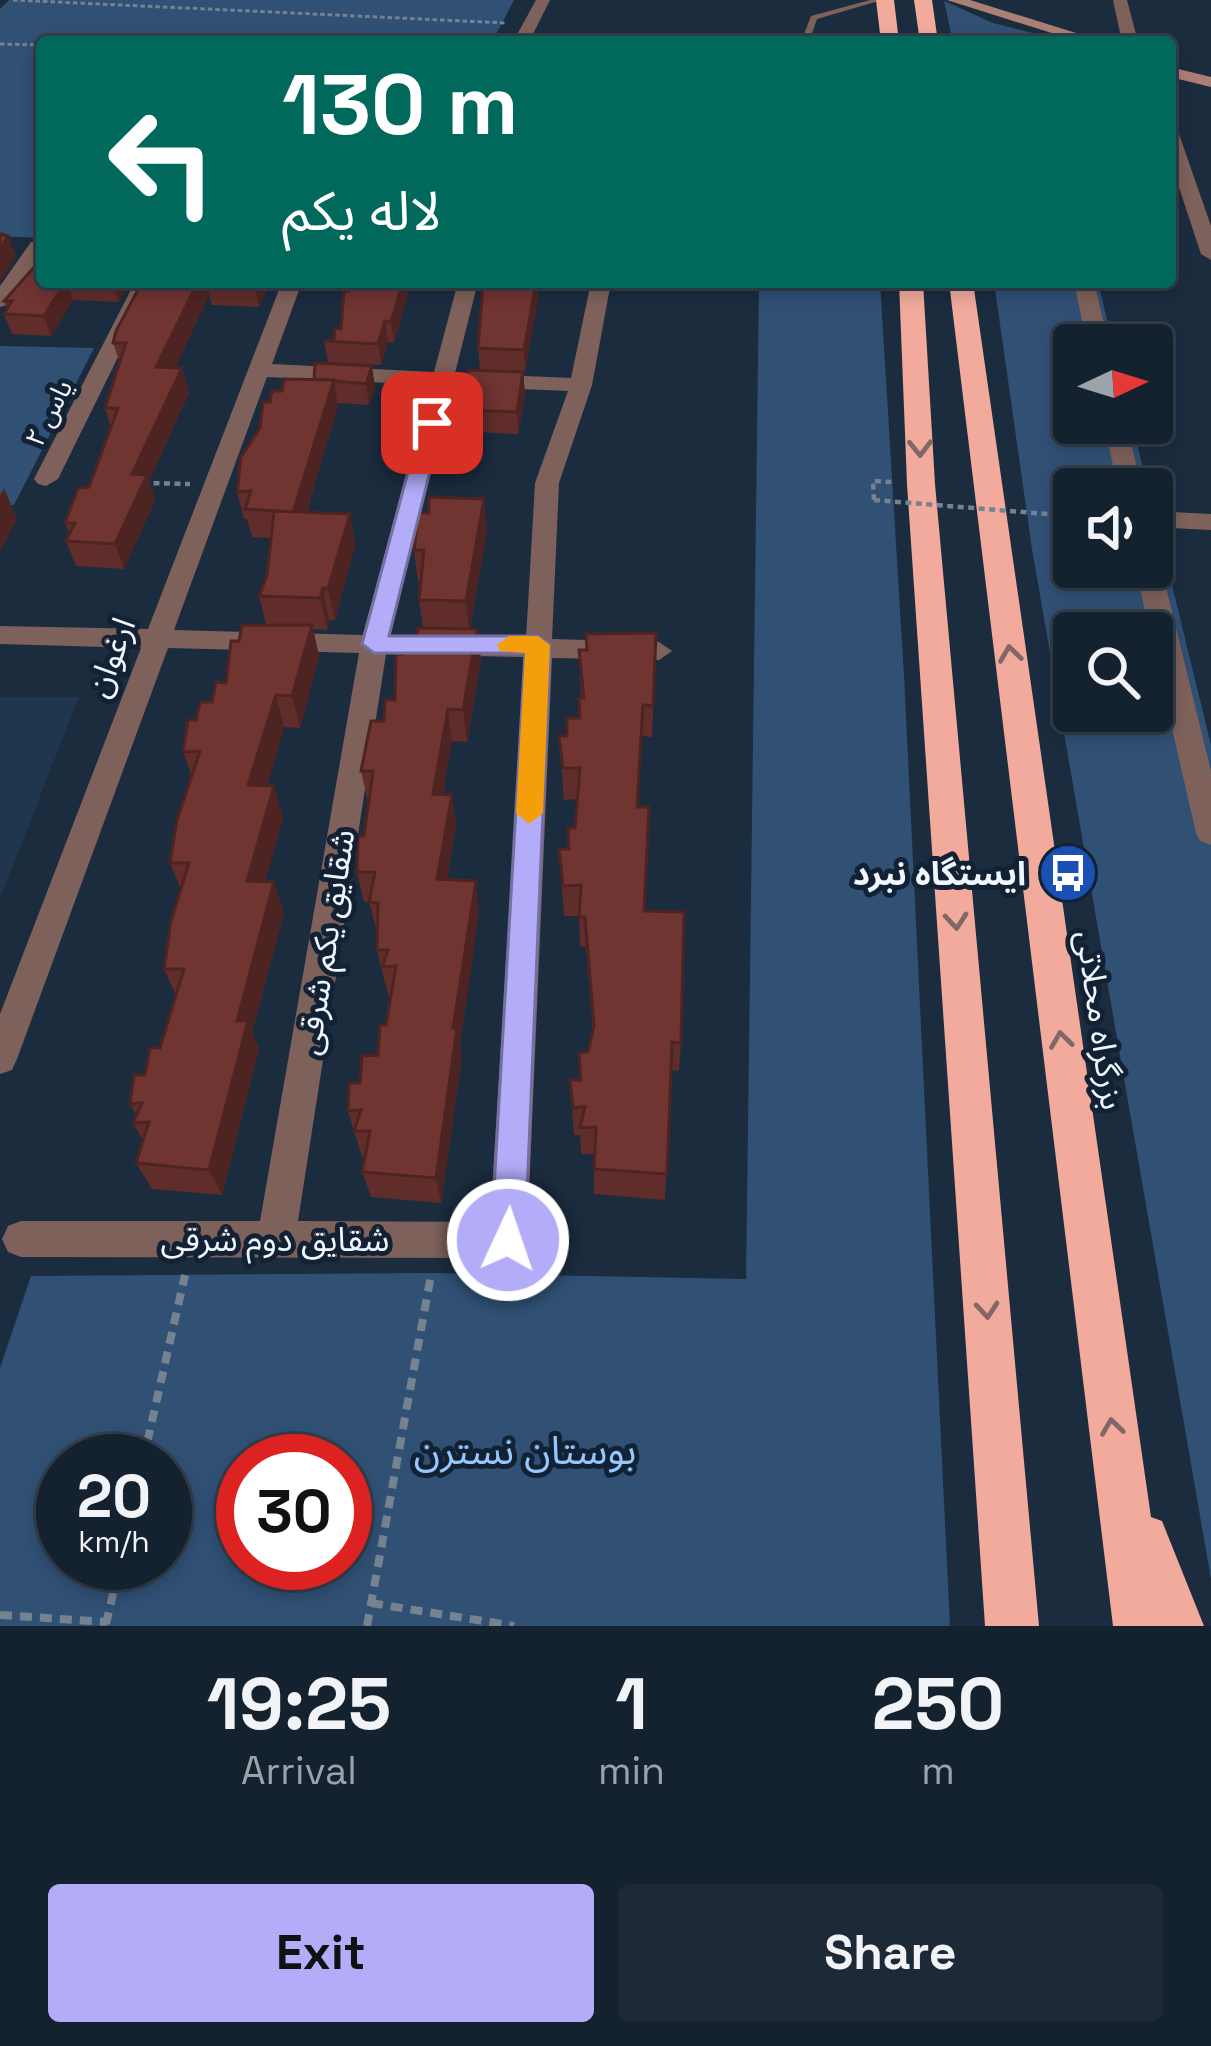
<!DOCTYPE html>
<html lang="en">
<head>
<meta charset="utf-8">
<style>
	:root { --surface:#14212f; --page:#1d2937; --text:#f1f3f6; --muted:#9da3aa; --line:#333e4b; --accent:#b3adf9 }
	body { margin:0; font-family:"Space Grotesk","Noto Sans Arabic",sans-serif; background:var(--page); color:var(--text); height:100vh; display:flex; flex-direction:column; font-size:45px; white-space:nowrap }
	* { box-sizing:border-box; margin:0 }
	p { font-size:39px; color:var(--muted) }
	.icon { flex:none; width:66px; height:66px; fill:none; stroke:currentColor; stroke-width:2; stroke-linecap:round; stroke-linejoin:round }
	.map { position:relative; height:1626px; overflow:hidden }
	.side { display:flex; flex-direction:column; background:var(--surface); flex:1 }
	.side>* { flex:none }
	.hud { position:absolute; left:36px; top:36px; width:1140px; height:252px; border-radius:12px; box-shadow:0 6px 18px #0003,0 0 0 3px var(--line); background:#00695c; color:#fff; overflow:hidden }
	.needle { width:78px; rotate:86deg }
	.buttons { position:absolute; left:1053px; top:324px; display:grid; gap:24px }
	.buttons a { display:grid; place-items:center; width:120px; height:120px; border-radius:12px; background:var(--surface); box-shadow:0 6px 18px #0003,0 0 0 3px var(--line); font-size:60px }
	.speed { position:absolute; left:36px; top:1434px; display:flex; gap:24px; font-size:60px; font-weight:700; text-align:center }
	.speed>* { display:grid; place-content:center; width:156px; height:156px; border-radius:50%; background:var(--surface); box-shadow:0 6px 18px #0003,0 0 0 3px var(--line); line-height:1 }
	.speed small { font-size:30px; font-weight:400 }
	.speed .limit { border:18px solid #d22; background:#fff; color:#111 }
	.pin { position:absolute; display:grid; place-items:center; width:102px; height:102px; color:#fff; margin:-51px; border-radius:24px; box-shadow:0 6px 18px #0006 }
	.me { position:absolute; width:132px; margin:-66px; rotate:3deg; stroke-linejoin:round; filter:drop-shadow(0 0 9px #0008) }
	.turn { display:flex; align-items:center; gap:42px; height:252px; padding:0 48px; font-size:54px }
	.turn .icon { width:156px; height:156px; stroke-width:2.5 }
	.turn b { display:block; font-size:84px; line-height:102px }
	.eta { display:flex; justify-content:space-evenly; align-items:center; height:204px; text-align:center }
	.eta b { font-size:72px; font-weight:700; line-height:84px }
	.cta { display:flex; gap:24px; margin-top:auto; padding:24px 48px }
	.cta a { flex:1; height:138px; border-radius:12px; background:var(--accent); color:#111; font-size:48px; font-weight:700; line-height:138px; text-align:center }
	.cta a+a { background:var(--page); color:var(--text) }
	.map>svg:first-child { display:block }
	.built { fill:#20364e }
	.green { fill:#305074; fill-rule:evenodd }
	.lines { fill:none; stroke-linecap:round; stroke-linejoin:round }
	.path-far2 { stroke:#758290; stroke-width:3; stroke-dasharray:4.5 3; stroke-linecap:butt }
	.path-far1 { stroke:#758290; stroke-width:4.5; stroke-dasharray:6 4.5; stroke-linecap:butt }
	.path { stroke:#758290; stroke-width:8; stroke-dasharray:12 8; stroke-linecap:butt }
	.lane { fill:#7e615a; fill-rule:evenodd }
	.street { fill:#7e615a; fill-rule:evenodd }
	.secondary { fill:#ac7f75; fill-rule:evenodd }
	.highway { fill:#f1aa9b; fill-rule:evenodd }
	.path-bridge { stroke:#758290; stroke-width:4.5; stroke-dasharray:6 4.5; stroke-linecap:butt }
	.wall { fill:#602d2a }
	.shaded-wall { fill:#4e2422 }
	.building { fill:#703431; stroke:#4e2422; stroke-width:3 }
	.oneway { stroke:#826668 }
	.route { fill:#b3adf9; stroke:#7470a2; stroke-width:3 }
	.slow { fill:#f59e0b }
	.labels { text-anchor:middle; stroke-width:10; stroke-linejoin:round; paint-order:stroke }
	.far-street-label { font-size:27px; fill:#eff6fd; stroke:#122234 }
	.street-label { font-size:33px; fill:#eff6fd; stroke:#122234 }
	.poi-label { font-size:33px; font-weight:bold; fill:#eff6fd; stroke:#122234; text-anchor:end }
	.near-park-label { font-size:39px; fill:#95c6fc; stroke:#122234 }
</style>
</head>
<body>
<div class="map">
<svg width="1211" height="1626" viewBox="0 0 1211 1626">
	<rect width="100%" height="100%" fill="#1b2c3f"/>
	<polygon class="built" points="0,697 79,697 0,898"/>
	<g class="green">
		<polygon points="9,0 514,0 492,42 42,42 42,238 0,236 0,9"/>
		<polygon points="944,1 993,23 1068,42 953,42"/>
		<path d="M759,282h121l24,393 46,951h-950v-258l31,-92 400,-3 315,6zM165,1461v102h-102v-102zM345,1461v102h-102v-102z"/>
		<path d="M994,282h104l15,63h-39v78h58l16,66h-74v78h78v-64l59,242v834l-179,-1030zM1074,633h78v78h-78z"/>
		<polygon points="0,346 94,348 14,505 0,505"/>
	</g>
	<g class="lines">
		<g class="path-far2">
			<polyline points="13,0 507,23"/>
			<polyline points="0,44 42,45"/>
		</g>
		<g class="path-far1">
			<polyline points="143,483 190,484"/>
			<polyline points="874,500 873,481 892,482"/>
		</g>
		<g class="path">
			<polyline points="143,1461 185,1275"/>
			<polyline points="371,1603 514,1626"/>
			<polyline points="0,1615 107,1622"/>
			<polyline points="106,1624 120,1563"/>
			<polyline points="367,1626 431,1275"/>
		</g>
		<polygon class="lane" points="870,0 882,0 817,19 809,42 801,42 811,16"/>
		<g class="street">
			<polygon points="536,0 550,0 529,42 513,42"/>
			<polygon points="1113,0 1127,0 1138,42 1122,42"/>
			<polygon points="1170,129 1179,134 1211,226 1211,260 1201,254 1170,160"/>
			<polygon points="42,241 42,254 7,305 0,307 0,286 31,242"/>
			<polygon points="135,282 155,282 58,479 46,486 38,484 34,479"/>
			<path d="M282,282h20l-30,82 162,8 24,-90h20l-23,91 116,5 20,-96h20l-19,103 -33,98 -7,156 107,3 13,9 -13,9 -107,-2 -25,582 -6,13 -13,5 -487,-1 -13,-5 -6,-13 6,-13 13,-5h239l99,-568 -191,-5 -151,411 -5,11 -12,4v-60l141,-366 -141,-4v-18l148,3zM267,377l163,8 -67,250 -189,-5zM452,386l116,5 -33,92 -9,156 -136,-4zM386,654l139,3 -35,565 -192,-1z"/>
			<polygon points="1074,282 1094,282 1109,345 1087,345"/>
			<polygon points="1104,423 1126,423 1142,489 1118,489"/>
			<polygon points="1152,511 1211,514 1211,530 1152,527"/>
			<polygon points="1152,560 1161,567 1211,771 1211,845 1200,841 1196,833 1135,567 1152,567"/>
		</g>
		<g class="secondary">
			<polygon points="947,0 970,0 1105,42 1080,42"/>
			<polygon points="1170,67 1211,77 1211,87 1170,77"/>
		</g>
		<g class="highway">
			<polygon points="876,0 894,0 899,42 881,42"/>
			<polygon points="914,0 932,0 938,42 920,42"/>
			<polygon points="899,282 923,282 935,484 1039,1626 985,1626 907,484"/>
			<polygon points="949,282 973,282 1151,1517 1162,1521 1204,1626 1113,1626"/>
		</g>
		<polyline class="path-bridge" points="874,500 1072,516"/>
	</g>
	<g class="wall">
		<polygon points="42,282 131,282 119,302 73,300 51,336 12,334 4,314 7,309 4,301"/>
		<polygon points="142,282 270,282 259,307 212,305 209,295 175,368 182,368 189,393 149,481 155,500 124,569 76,566 66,541 70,534 65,523 89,487 111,428 105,408 120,363 113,343"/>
		<polygon points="351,282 407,282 408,294 394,343 388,342 381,365 328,362 324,341 334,340 341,329"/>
		<polygon points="492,282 537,282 538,298 525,372 480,370 478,348"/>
		<polygon points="315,363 375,387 369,405 338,403 307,512 350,514 355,545 335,620 329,620 327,630 313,629 319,656 300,728 284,727 267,786 283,817 265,882 284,913 252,1032 259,1049 222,1195 152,1189 136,1163 143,1141 133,1123 136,1115 130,1104 160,1048 176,995 164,969 181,890 170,863 192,776 183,752 196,720 212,702 226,683 239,641 266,625 259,596 267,575 271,538 252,537 247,519 244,519 237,492 270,402 282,391 314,379"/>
		<polygon points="523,372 525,394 518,434 474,432 473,416 468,417 466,395"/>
		<polygon points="487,531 470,629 477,629 481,661 467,742 452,741 443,794 452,795 456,825 447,879 479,911 460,1044 462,1056 441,1203 371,1197 362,1172 365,1157 362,1157 348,1111 360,1083 378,1055 391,996 389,996 384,980 377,950 377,932 369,902 364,902 357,872 368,802 361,771 384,721 395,700 404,654 423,628 419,600 421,582 418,582 414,550"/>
		<polygon points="656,633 652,737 642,736 638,807 644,911 681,1043 679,1071 671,1070 665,1200 594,1194 594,1154 581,1154 580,1135 574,1135 570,1080 581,1080 593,1032 586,947 580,946 579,916 564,916 559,849 569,849 575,828 577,799 564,800 559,736 567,736 579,718 581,698 579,650 586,650"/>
	</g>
	<g class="shaded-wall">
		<polygon points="8,236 16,256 0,283 0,250"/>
		<polygon points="65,282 68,282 73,300 51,336 44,316"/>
		<polygon points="113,282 131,282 119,302"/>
		<polygon points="198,282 212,282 207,285 209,295 164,392 156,367"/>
		<polygon points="257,282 270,282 259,307 255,287"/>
		<polygon points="403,282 407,282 408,294 394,343 391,322"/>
		<polygon points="536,282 538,298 525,372 524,350"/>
		<polygon points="385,321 388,342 381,365 378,344"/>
		<polygon points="372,366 375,387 369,405 366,384"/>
		<polygon points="182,368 189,393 149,481 155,500 124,569 115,544 132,474"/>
		<polygon points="523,372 525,394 518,434 517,412"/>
		<polygon points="334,380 338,407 298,539 293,512"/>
		<polygon points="4,488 17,519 0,552 0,495"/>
		<polygon points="484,499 487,531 469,633 466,601"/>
		<polygon points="350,514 355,545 335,620 328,589"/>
		<polygon points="323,588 329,620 327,630 320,598"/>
		<polygon points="312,625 319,656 300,728 292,696"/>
		<polygon points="477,629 481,661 467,742 463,710"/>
		<polygon points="276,695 284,727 258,816 248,785"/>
		<polygon points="448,709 452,741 437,825 433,794"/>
		<polygon points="274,786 283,817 257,911 247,881"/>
		<polygon points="452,795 456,825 442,909 437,879"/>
		<polygon points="476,881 479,911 460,1044 462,1056 441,1203 436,1178 453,1028"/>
		<polygon points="274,882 284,913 252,1032 259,1049 222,1195 209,1170 237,1021"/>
	</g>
	<g class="building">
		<polygon points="0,234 8,236 0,250"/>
		<polygon points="35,266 42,267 42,282 65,282 44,316 4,314 12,301 4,301"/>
		<polygon points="142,282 198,282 156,367 182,368 132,474 147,475 115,544 66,541 75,523 65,523 78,488 89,487 118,408 105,408 126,343 113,343 116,331"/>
		<polygon points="207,282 257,282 255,287 207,285"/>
		<polygon points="351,282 403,282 391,322 385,321 378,344 324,341 334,340 335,328 341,329 344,291 349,291"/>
		<polygon points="492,282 536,282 524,350 478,348 483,286 492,286"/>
		<polygon points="315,363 372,366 366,384 314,379"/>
		<polygon points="468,370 523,372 517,412 472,410 475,395 466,395"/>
		<polygon points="284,379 334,380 293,512 245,509 251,491 237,492 241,457 260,428 263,402 270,402 272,391 282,391"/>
		<polygon points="429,497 484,499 466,601 419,600 424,550 414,550 418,513 429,513"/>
		<polygon points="274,511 350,514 328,589 323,588 320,598 259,596 267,575"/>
		<polygon points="242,625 312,625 292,696 276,695 248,785 274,786 247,881 274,882 237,1021 248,1021 209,1170 136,1163 149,1122 133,1123 142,1103 130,1104 134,1075 145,1075 150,1048 160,1048 184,969 164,969 171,921 189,863 170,863 177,820 200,751 183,752 188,720 196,720 200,702 212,702 216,682 226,683 231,641 239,641"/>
		<polygon points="418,628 477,629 463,710 448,709 433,794 452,795 437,879 476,881 453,1028 457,1028 436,1178 362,1172 370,1131 354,1131 361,1110 348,1111 349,1083 360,1083 362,1056 378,1055 380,1025 386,1025 396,966 382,967 388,950 377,950 378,903 369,902 375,872 357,872 358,836 364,836 373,771 361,771 371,721 384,721 385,700 395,700 396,654 404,654 405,638 417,638"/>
		<polygon points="656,633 653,706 643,705 637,807 649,807 644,911 684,912 681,1043 672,1042 667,1174 594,1169 596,1127 580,1128 585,1107 573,1108 570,1080 581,1080 579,1053 588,1052 594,1026 585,917 579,917 581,885 563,886 559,849 569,849 568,828 575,828 580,768 563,768 559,736 567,736 567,718 580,718 579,698 584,698 579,650 587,650 586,634"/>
	</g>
	<defs><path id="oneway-chevron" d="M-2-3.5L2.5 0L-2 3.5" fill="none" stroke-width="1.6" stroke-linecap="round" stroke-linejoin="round" transform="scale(3)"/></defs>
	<g class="oneway">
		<use href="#oneway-chevron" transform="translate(920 448) rotate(89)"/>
		<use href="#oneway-chevron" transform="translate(1010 654) rotate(-98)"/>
		<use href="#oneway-chevron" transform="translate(956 921) rotate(85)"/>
		<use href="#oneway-chevron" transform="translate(1061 1040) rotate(-98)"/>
		<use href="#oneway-chevron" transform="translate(987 1310) rotate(85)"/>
		<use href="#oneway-chevron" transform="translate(1112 1427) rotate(-98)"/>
	</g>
	<polygon class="route" points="432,417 442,423 389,636 538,636 550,645 525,1240 520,1252 508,1257 496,1252 491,1240 525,653 374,653 362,644 421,423"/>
	<polygon class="slow" points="509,636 538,636 550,645 543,813 529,824 516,813 525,653 500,651 497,645"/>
	<defs>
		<g id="bus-disc" transform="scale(3)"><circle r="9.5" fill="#1a4fb4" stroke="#122234"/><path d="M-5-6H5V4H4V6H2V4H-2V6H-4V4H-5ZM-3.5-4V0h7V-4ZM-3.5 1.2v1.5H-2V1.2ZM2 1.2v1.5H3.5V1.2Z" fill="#fff"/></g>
	</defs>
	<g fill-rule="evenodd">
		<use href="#bus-disc" x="1068" y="873"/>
	</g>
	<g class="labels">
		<g class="far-street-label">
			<text transform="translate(49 413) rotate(-63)" y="9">یاس ۲</text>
		</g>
		<g class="street-label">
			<text transform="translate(110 657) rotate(-69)" y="12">ارغوان</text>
			<text transform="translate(325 942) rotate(-81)" y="12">شقایق یکم شرقی</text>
			<text transform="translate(1101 1020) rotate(82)" y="12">بزرگراه محلاتی</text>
			<text x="275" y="1251">شقایق دوم شرقی</text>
		</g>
		<g class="poi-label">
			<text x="1026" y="885">ایستگاه نبرد</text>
		</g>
		<g class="near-park-label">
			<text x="525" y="1464">بوستان نسترن</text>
		</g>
	</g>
</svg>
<div class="buttons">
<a><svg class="needle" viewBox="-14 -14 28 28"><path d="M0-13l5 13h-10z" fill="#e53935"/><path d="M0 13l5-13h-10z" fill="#9da3aa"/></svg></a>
<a><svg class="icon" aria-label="sound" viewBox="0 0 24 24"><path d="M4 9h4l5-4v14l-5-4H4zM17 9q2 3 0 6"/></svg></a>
<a><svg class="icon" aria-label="search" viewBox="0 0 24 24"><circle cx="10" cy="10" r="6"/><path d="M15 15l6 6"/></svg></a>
</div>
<div class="speed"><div>20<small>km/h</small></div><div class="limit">30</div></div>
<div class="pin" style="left:432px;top:423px;background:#d93025"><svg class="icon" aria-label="arrive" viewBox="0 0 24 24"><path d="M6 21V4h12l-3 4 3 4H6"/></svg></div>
<svg class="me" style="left:508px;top:1240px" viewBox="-20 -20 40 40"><circle r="17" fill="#b3adf9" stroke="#fff" stroke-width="3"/><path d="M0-11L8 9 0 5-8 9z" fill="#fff"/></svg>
<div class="hud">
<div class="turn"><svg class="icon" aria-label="left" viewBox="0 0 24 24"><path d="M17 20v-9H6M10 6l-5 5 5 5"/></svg><div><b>130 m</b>لاله یکم</div></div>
</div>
</div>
<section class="side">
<div class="eta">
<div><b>19:25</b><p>Arrival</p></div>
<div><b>1</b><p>min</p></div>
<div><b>250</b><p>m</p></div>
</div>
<div class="cta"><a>Exit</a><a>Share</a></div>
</section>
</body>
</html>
